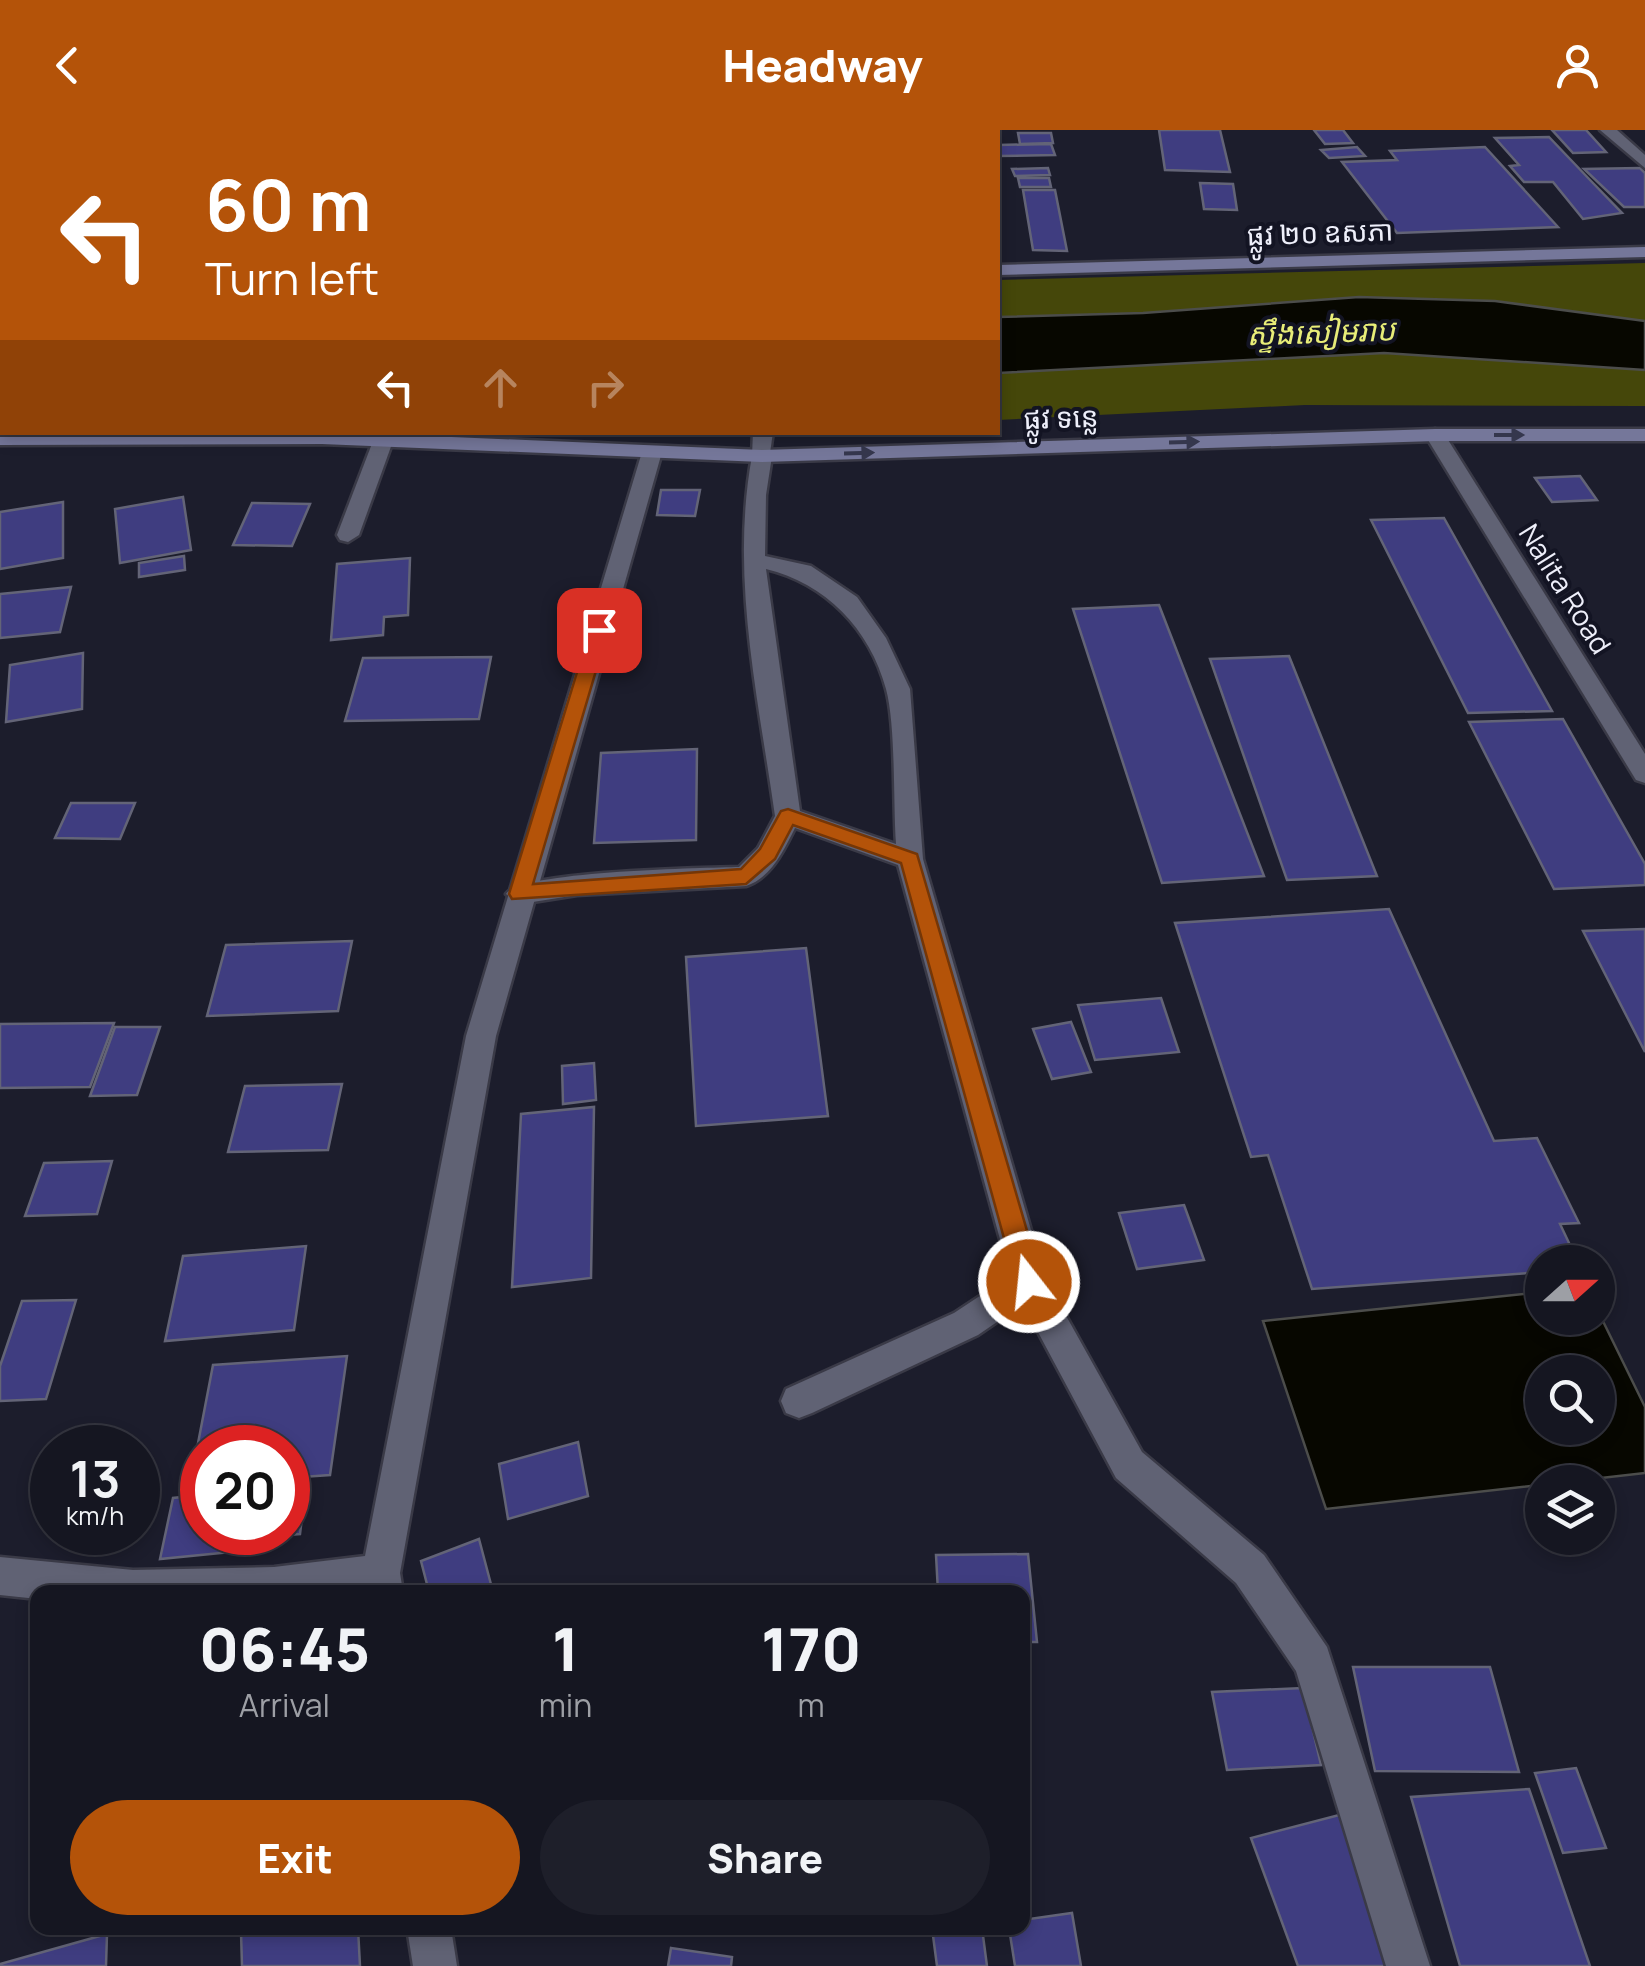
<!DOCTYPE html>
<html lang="en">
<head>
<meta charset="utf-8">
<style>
	:root { --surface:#151621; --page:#1e1f2a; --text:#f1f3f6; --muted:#9d9fa5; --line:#34353f; --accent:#b45309 }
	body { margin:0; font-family:Manrope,"Noto Sans Khmer",sans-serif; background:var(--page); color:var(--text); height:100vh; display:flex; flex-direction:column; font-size:38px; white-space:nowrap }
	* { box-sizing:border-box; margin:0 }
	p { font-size:32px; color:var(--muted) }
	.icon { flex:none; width:55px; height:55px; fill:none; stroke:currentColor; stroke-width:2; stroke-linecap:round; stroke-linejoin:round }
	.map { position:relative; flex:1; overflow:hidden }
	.side { position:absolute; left:30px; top:1455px; width:1000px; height:350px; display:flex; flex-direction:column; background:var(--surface); border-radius:20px; box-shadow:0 5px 15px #0003,0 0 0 2px var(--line) }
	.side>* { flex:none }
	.top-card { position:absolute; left:0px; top:0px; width:1000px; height:305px; box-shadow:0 5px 15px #0003,0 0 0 2px var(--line); background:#b45309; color:#fff; overflow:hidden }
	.needle { width:65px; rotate:69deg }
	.fabs { position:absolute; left:1525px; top:1115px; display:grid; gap:20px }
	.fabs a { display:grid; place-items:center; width:90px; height:90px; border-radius:50%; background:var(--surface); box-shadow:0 5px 15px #0003,0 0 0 2px var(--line); font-size:50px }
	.speed { position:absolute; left:30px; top:1295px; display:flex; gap:20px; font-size:50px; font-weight:700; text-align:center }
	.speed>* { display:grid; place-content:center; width:130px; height:130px; border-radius:50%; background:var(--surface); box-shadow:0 5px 15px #0003,0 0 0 2px var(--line); line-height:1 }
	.speed small { font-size:25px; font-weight:400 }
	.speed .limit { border:15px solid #d22; background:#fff; color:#111 }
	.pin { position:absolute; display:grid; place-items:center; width:85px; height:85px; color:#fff; margin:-42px; border-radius:20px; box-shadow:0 5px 15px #0006 }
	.me { position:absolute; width:110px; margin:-55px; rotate:344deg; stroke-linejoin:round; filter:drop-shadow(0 0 8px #0008) }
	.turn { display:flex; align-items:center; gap:35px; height:210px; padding:0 40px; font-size:45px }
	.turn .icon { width:130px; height:130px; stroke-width:2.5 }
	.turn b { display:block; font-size:70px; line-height:85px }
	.lanes { display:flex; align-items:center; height:95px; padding:0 40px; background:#0003; justify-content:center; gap:50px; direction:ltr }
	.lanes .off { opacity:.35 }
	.eta { display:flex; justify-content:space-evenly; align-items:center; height:170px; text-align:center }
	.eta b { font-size:60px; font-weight:800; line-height:70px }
	.action { display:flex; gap:20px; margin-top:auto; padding:20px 40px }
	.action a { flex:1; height:115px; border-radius:60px; background:var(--accent); color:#fff; font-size:40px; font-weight:800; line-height:115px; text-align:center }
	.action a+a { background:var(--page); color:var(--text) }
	header { display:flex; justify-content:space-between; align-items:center; height:130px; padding:0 40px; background:var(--accent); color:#fff; font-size:45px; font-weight:800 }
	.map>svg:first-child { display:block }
	.green { fill:#45470a }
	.water { fill:#070700; stroke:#4c4d4b; stroke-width:2.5; fill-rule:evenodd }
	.building { fill:#3f3d80; stroke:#636477; stroke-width:2.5 }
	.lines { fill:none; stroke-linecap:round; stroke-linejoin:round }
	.lane-casing { stroke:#3a3a47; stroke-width:5 }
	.street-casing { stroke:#3a3a47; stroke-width:5 }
	.secondary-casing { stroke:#3a3a47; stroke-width:5 }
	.lane { fill:#606274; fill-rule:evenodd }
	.street { fill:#606274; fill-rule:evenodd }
	.secondary { fill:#75779a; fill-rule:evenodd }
	.oneway { fill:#35374d }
	.route { fill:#b45309; stroke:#753606; stroke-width:2.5 }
	.labels { text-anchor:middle; stroke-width:8; stroke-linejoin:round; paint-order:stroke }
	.far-street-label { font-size:28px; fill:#eeeffa; stroke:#131423 }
	.far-water-label { font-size:30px; font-style:italic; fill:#e8ed78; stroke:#131423 }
</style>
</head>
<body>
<header><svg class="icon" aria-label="back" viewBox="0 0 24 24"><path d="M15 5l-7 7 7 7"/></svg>Headway<svg class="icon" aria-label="person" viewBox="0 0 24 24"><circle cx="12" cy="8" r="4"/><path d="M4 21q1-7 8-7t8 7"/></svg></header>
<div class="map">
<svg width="1645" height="1836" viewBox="0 0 1645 1836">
	<rect width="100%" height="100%" fill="#1c1d2c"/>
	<g class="green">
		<polygon points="1645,133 1645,191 1495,171 998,187 998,150"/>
		<polygon points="1384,223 1645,240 1645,276 1305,275 998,290 998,243"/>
	</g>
	<g class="water">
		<polygon points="1359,167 1495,171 1645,191 1645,240 1384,223 998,243 998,187 1143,183"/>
		<path d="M1542,1162v26h56v-7l47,96v66l-319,36 -63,-188zM1542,1242h56v56h-56z"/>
	</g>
	<g class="building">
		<polygon points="299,0 432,0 298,2"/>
		<polygon points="442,0 555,0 442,2"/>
		<polygon points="1159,0 1220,0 1230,42 1165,40"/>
		<polygon points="1314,0 1343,0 1353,13 1325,14"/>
		<polygon points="1552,0 1586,0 1606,22 1573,23"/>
		<polygon points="1018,3 1051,3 1053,13 1020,14"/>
		<polygon points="1549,7 1591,51 1622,83 1583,89 1553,52 1524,52 1510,36 1519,35 1495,8"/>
		<polygon points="1051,14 1055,25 998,26 998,15"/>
		<polygon points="1357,17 1365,26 1329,28 1321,20"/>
		<polygon points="1485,17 1558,97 1397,103 1342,32 1397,30 1390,21"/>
		<polygon points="1048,38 1050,45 1015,46 1012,39"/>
		<polygon points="1640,38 1645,43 1645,77 1624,77 1584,39"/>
		<polygon points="1018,48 1049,48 1051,57 1020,57"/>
		<polygon points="1200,53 1233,54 1237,80 1204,79"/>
		<polygon points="1023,60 1055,60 1067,121 1033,120"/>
		<polygon points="1580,346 1597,370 1552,372 1535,348"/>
		<polygon points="661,360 700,360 695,386 657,385"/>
		<polygon points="183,367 191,420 120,433 115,379"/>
		<polygon points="63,372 63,428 0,439 0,382"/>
		<polygon points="252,373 310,374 292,416 233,415"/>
		<polygon points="1444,388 1552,581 1468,583 1371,390"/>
		<polygon points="184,426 185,440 139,447 139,433"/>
		<polygon points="410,428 408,485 384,487 383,505 331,510 337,434"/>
		<polygon points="71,457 60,502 0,508 0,464"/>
		<polygon points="1159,475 1264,746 1162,753 1073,479"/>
		<polygon points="83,523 82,579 6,592 10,535"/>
		<polygon points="1289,526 1377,746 1287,750 1210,529"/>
		<polygon points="491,527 479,589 345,591 363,528"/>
		<polygon points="1563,589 1645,734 1645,755 1554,759 1469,592"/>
		<polygon points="697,619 696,710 594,713 601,623"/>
		<polygon points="71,673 135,673 120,709 55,708"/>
		<polygon points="1389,779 1494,1011 1537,1008 1579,1093 1560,1094 1578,1132 1542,1132 1542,1142 1312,1159 1268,1025 1251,1027 1175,793"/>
		<polygon points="1645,799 1645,922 1583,801"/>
		<polygon points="352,811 338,881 207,886 226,815"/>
		<polygon points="806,818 828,986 696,996 686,827"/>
		<polygon points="1161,868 1179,922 1095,930 1078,875"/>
		<polygon points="1071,892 1091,942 1052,949 1033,899"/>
		<polygon points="114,893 90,957 0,958 0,894"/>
		<polygon points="115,897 160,897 137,965 90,966"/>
		<polygon points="594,933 596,970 563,974 562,936"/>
		<polygon points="342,954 328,1020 228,1022 245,956"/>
		<polygon points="594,977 591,1148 512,1157 521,984"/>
		<polygon points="112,1031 97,1084 25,1086 44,1033"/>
		<polygon points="1184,1075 1204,1130 1137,1139 1119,1083"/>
		<polygon points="306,1116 294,1200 165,1211 183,1126"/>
		<polygon points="76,1170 46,1269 0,1271 0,1236 22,1171"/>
		<polygon points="347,1226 330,1345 288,1348 288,1318 202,1318 202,1354 190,1355 213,1235"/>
		<polygon points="578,1312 588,1366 508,1389 499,1334"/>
		<polygon points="306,1355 300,1404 262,1407 261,1419 160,1429 173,1368 202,1365 202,1402 288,1402 288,1357"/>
		<polygon points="479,1409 493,1462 429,1462 421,1431"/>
		<polygon points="1028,1424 1037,1512 1022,1512 1022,1462 938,1462 936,1425"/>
		<polygon points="1353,1537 1490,1537 1519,1642 1375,1641"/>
		<polygon points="1303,1558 1321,1635 1227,1640 1212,1562"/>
		<polygon points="1576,1638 1606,1718 1563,1723 1535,1643"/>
		<polygon points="1529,1659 1590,1836 1460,1836 1411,1667"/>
		<polygon points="1343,1684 1403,1836 1298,1836 1251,1708"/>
		<polygon points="1072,1783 1081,1836 1015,1836 1009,1798 1022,1798 1022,1790"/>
		<polygon points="254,1798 358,1798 360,1836 242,1836 241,1802"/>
		<polygon points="932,1798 982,1798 987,1836 937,1836"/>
		<polygon points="107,1804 106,1836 0,1836 0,1834"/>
		<polygon points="671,1818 732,1827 731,1836 668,1836"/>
	</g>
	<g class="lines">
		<g class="lane-casing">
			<g id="lane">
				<polygon points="383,305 393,311 359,405 348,412 340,410 337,405 373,311"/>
				<path d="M762,320l10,6 -6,39 -1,61 46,10 46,31 29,41 24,51 13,170 122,419 97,174 122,103 63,92 103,319h-44l-90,-295 -60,-88 -120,-105 -93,-174 -45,31 -166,78 -13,5 -13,-5 -5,-12 5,-12 168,-76 56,-37 -112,-411 -103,-37c-11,22 -24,50 -49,58l-169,9 -57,9 -14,-10c13,-23 198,-26 233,-27l19,-19 17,-32c-17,-120 -45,-240 -23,-360zM766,439c59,14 104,60 120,120 10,37 7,113 10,155l-96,-33z"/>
			</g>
		</g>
		<g class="street-casing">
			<g id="street">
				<polygon points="234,0 259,0 260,1 233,2"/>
				<polygon points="913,0 929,0 929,2 914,2"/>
				<polygon points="1600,0 1617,0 1645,25 1645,38"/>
				<polygon points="1435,299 1445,305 1645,624 1645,653 1636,650 1425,305"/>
				<polygon points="753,302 773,302 769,330 752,326"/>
				<polygon points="652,316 662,322 496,906 400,1443 403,1462 38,1462 38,1469 0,1465 0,1427 133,1440 274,1437 365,1426 466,906 642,322"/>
				<polygon points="407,1798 451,1798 457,1836 413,1836"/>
			</g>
		</g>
		<g class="secondary-casing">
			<g id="secondary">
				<polygon points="1645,117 1645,127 998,145 998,135"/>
				<rect x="0" y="140" width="2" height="10"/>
				<polygon points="1435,299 1645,299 1645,311 1435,311 762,332 322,314 0,315 0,303 335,302 762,320"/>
			</g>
		</g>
		<use href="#lane" class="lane"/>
		<use href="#street" class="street"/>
		<use href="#secondary" class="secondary"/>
	</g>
	<defs><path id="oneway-solid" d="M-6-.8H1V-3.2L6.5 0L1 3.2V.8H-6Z" transform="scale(2.5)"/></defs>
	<g class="oneway">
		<use href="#oneway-solid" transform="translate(1509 305)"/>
		<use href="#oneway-solid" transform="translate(1184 312) rotate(-2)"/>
		<use href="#oneway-solid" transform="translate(859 323) rotate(-2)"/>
	</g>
	<polygon class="route" points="599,495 608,500 533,754 741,739 760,719 781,681 788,679 917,724 1042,1152 1038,1160 1029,1164 1020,1160 1016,1152 901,733 793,695 775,729 746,754 512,769 509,764 590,500"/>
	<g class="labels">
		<g class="far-street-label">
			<text transform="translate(1320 103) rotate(-2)" y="10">ផ្លូវ ២០ ឧសភា</text>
			<text transform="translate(1061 288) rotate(-2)" y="10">ផ្លូវ ទន្លេ</text>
			<text transform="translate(1565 459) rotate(58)" y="10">Nalita Road</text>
		</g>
		<g class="far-water-label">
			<text transform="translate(1321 203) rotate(-2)" y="10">ស្ទឹងសៀមរាប</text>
		</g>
	</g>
</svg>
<div class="fabs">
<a><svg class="needle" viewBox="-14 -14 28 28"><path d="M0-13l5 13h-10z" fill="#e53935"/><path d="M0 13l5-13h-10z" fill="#9d9fa5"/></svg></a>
<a><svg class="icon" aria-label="search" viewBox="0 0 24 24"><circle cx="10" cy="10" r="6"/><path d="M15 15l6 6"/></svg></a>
<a><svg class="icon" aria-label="layers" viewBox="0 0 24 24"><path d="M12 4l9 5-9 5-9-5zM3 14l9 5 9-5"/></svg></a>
</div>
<div class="speed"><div>13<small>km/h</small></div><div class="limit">20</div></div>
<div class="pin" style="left:599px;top:500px;background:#d93025"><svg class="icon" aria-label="arrive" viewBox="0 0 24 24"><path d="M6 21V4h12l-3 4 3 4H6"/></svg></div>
<svg class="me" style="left:1029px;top:1152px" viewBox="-20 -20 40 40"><circle r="17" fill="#b45309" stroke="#fff" stroke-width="3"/><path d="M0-11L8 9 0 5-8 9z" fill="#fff"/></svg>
<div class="top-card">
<div class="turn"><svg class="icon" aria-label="left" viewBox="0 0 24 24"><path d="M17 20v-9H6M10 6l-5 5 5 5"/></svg><div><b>60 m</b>Turn left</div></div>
<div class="lanes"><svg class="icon" aria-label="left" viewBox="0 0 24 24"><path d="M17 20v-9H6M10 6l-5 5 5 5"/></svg><svg class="icon off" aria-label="ahead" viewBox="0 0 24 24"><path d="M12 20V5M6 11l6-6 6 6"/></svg><svg class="icon off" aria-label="right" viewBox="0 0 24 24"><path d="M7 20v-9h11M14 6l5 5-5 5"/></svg></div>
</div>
<section class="side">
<div class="eta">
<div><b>06:45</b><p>Arrival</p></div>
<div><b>1</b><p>min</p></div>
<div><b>170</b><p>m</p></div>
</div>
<div class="action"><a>Exit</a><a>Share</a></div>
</section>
</div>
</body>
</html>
